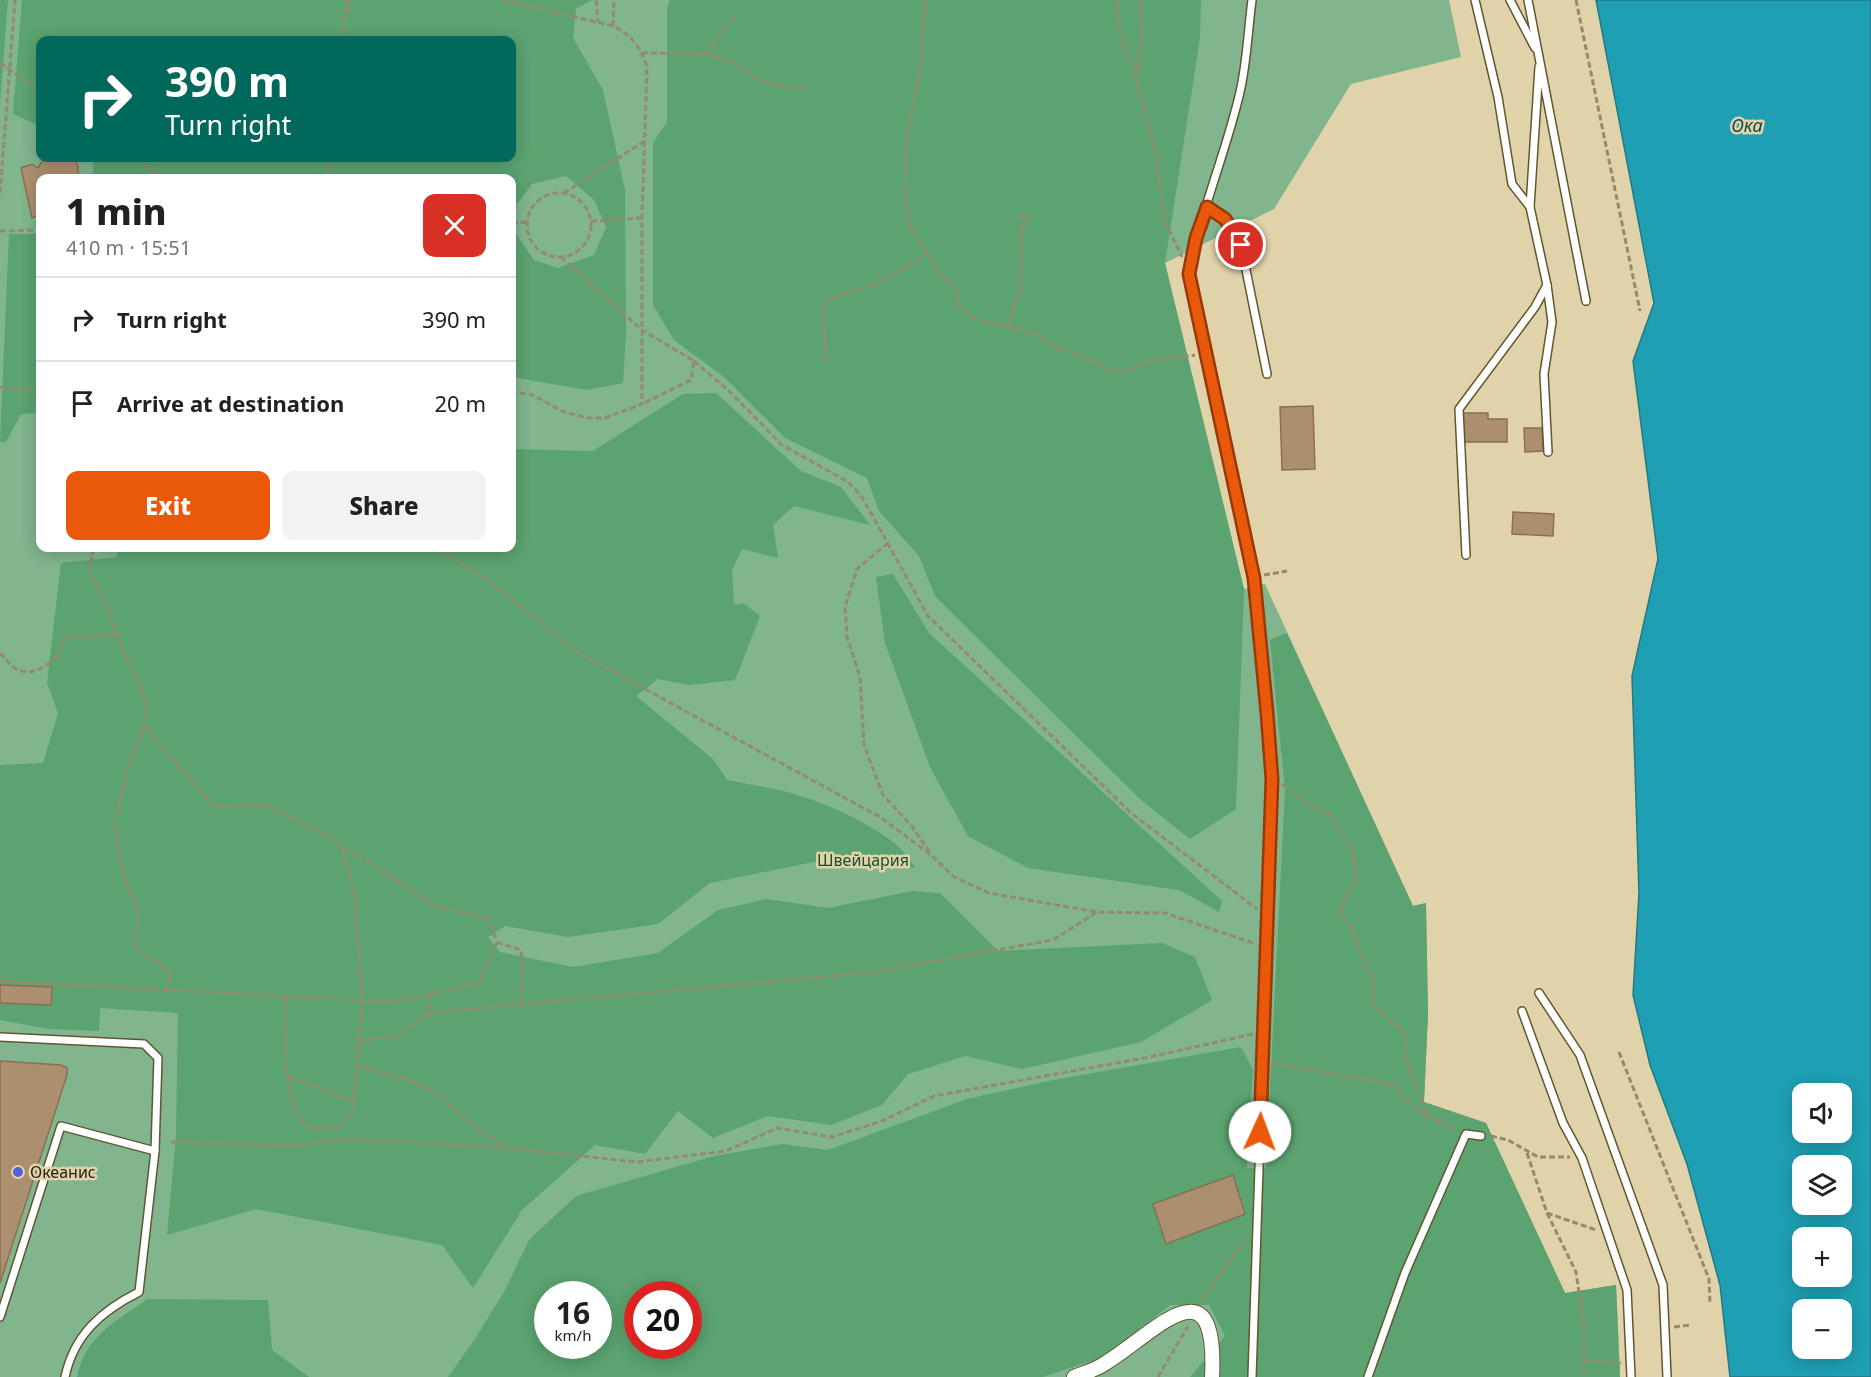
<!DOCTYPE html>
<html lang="en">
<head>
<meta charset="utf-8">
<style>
	:root { --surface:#fff; --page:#f2f2f2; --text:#202124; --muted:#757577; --line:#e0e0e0; --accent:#ea580c }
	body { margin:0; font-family:"Noto Sans",sans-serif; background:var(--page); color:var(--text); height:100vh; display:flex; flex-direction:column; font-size:22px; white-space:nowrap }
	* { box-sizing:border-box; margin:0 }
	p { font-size:20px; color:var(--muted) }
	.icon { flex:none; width:33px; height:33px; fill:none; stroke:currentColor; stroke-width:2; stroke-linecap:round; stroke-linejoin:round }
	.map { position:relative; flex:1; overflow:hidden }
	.drawer { position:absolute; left:36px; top:174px; width:480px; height:378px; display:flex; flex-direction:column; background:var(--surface); border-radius:12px; box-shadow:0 3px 15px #0003 }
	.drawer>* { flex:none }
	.top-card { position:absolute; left:36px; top:36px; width:480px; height:126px; border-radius:12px; box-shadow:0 3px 15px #0003; background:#00695c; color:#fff; overflow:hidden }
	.controls { position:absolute; left:1792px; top:1083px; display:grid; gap:12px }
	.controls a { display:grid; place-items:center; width:60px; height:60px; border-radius:12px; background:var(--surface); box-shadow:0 3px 15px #0003; font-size:30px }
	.speed { position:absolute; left:534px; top:1281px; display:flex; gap:12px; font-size:30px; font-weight:700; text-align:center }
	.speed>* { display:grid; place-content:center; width:78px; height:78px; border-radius:50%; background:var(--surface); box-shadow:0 3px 15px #0003; line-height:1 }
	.speed small { font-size:15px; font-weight:400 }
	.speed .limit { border:9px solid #d22; background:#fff; color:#111 }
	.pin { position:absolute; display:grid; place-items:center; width:51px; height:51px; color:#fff; margin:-26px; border:3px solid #fff; border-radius:50%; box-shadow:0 2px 6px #0007 }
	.me { position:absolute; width:66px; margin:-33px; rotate:2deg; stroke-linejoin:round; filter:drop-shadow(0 0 4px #0008) }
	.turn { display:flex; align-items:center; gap:21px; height:126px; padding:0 30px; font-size:27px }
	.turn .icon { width:78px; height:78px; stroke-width:2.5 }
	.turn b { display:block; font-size:42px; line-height:51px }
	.round { display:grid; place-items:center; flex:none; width:63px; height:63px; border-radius:12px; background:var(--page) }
	.overview { display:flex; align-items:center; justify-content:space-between; height:102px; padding:0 30px }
	h1 { font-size:36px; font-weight:800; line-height:45px }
	.action { display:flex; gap:12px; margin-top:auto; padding:12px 30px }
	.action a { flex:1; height:69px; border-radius:12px; background:var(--accent); color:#fff; font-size:24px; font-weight:800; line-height:69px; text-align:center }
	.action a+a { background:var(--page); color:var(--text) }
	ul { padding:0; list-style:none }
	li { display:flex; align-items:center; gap:18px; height:84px; padding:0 30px; border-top:2px solid var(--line) }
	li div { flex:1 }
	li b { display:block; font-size:22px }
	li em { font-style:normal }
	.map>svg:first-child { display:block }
	.green { fill:#80b58e; fill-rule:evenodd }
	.forest { fill:#5ba370; fill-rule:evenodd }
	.water { fill:#1f9fb3; stroke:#227a83; stroke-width:1.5; fill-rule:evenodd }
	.building { fill:#ab8f6e; stroke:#8b7050; stroke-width:1.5 }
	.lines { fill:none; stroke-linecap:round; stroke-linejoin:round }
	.lane-casing { stroke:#625630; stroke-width:10 }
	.street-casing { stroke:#625630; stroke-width:16 }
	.path { stroke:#958a6b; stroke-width:3; stroke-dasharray:6 3; stroke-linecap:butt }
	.lane { stroke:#fff; stroke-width:7 }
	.street { stroke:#fff; stroke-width:14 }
	.route-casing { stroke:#983908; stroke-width:15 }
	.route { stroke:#ea580c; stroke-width:10 }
	.poi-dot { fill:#4e61d7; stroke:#e1d3a9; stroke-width:2 }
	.labels { text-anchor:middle; stroke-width:5; stroke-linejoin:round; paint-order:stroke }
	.park-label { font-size:16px; fill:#1a4f2c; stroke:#e1d3a9 }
	.poi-label { font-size:16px; fill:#292313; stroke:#e1d3a9; text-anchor:start }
	.water-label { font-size:18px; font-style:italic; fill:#13464f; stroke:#e1d3a9 }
</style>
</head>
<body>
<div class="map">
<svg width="1871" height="1377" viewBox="0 0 1871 1377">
	<rect width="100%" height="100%" fill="#e1d3a9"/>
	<path class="green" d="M0,0h1449l12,57 -110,27 -77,125 -109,54 79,326 21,-5 148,322 13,-3 2,111 -4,88 62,21 79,170 51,-8 4,92h-1620zM40,40h472v118h-472zM40,178h472v370h-472zM548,1294h50v52h-50zM638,1294h50v52h-50z"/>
	<g class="forest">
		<polygon points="0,0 8,0 0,104"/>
		<polygon points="22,0 593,0 576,8 573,38 603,90 625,190 626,333 623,383 587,390 512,377 512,228 534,260 558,268 594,255 606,227 594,200 566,176 532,184 512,211 512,178 93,178 93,158 512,158 512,40 40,40 40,126 13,114"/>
		<polygon points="670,0 1201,0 1200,38 1165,263 1244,589 1236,809 1190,839 1141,800 935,596 919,556 879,511 867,478 785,438 724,377 674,340 653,305 653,143 667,122 667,8"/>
		<polygon points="9,234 40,234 40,413 21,414 6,442 0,442"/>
		<path d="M716,393l85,78 40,16 29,38 -76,-19 -21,19 5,33 -36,-9 -10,21 2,35 9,-2 17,13 -25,64 -45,5 -32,-6 -22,17 77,63 14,21c25,5 53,9 77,17 33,11 97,39 111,71l-97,-7 -108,22 -52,41 -90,13 -63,-11 -17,11 12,15 73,15 85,-14 60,-43 49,-11 61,9 85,-17 27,2 58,58 164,-8 33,14 17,43 -71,42 -119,27 -57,-13 -57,18 -26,31 -51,20 -63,-9 -55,22 -35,-27 -33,43 -50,-9 -73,65 -49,78 -31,-43 -186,-36 -89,26 9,-100 2,-122 -78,-5 -1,23 -51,-2 -48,-9v-255l43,-2 15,-50 -11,-30 14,-120 56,-6v-9h395v-99l81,2 90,-57z"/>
		<polygon points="893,574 929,633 1222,901 1219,912 1179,890 1028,868 968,836 930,767 885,643 876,577"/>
		<path d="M1287,633l126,273 13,-3 2,111 -4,88 62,21 79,170 51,-8 4,92h-430l35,-41 -16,-31h-39l-64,51 -63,21h-595l29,-41 28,-46 24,-50 47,-44 138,-40 68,-12 46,6 139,-51 86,-19 188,-33 12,23 -6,98h19l19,-378 -15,-150zM548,1294h50v52h-50zM638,1294h50v52h-50z"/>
		<path d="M148,1299l120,1 4,50 37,27h-232c9,-42 39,-56 71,-78z"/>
	</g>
	<path class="water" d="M1596,0h275v1377h-141l-10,-92 -33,-121 -37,-99 -17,-70 6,-102 -7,-217 26,-117 -25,-198 21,-58zM1803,1094h39v38h-39zM1803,1166h39v38h-39zM1803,1238h39v38h-39zM1803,1310h39v38h-39z"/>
	<g class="building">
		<polygon points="73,158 78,166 78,178 40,178 40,215 32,218 21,168 32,164 38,168 44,158"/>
		<polygon points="1313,406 1315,469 1282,470 1280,407"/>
		<polygon points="1463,413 1488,413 1488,419 1507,419 1507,442 1463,442"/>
		<polygon points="1524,428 1542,428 1543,451 1525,452"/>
		<polygon points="1513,512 1554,514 1553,536 1512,534"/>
		<polygon points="0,985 52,987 51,1005 0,1003"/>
		<polygon points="0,1061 61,1065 67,1068 67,1075 0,1283"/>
		<polygon points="1233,1175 1245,1214 1166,1244 1153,1204"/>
	</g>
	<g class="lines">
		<g class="lane-casing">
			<g id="lane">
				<path d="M1252,0c-4,30 -5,62 -12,92 -14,61 -40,120 -51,182l65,304 18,201 -20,598"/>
				<polyline points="1475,0 1498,97 1512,184 1530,207 1547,285 1552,322 1544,374 1548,452"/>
				<polyline points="1510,0 1535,48"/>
				<polyline points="1528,0 1586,301"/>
				<polyline points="1207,207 1225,219 1241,245 1267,374"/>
				<polyline points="1530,207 1539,67"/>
				<polyline points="1466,555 1459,409 1535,307 1547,285"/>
				<polyline points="1539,993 1580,1055 1663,1285 1667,1377"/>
				<polyline points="1522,1011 1563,1123 1582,1158 1627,1290 1631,1377"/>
				<path d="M0,1037l144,7 14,14 -3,93 -16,141c-38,19 -65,43 -74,85"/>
				<polyline points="0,1317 61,1126 155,1151"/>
				<polyline points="1368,1377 1405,1273 1466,1134 1481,1136"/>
			</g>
		</g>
		<g class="street-casing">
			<path id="street" d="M1074,1377c10,-4 21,-7 30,-13 49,-29 114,-108 108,13"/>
		</g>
		<g class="path">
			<path d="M502,0l111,26c18,9 28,21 34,41l-5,151v186l-37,14h-18l-25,-7 -29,-16 -21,-3"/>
			<polyline points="596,0 598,22"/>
			<polyline points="925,0 921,62 906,143 905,195 909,224 942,277 957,287 959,306 973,318 1035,334 1053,346 1121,373 1151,361 1195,355"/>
			<path d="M1119,0c-5,26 7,51 16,75"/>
			<polyline points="1140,0 1143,35 1136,77 1156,156 1164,219 1182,257"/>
			<polyline points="1576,0 1640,311"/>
			<polyline points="347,13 349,0"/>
			<polyline points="613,26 614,0"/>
			<polyline points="343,40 347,0"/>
			<polyline points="642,53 706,54 731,61 762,82 807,89"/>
			<polyline points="706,54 736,14"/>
			<polyline points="0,63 40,91"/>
			<polyline points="135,158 164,178"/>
			<polyline points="328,178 331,158"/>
			<circle cx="559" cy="225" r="32"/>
			<polyline points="0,193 15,0"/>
			<polyline points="564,193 645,141"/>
			<polyline points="591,221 642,218"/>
			<polyline points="512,223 527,222"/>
			<polyline points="0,231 40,230"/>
			<polyline points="561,257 642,330 694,361 691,380 642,404"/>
			<polyline points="1007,326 1020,291 1021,229 1028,217 1017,217"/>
			<polyline points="694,361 728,390 782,445 848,482 862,497 928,616 1131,813 1257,909"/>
			<polyline points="826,361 823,301 879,283 927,254"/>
			<polyline points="0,387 40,392"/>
			<polyline points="888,543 857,569 845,607 847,637 860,677 864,745 883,795 911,825 929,851"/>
			<path d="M93,548l-4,25 12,19 23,61 16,31 7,26 -3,16 -17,42 -12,57 7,43 16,44 -2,30 2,9c11,9 22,10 32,21l-3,18"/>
			<polyline points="437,548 486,579 577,652 880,817 930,854 954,877 989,893 1097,912 1165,913 1256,944"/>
			<polyline points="1264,575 1287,571"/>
			<path d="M0,653c5,5 11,14 18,17 22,8 42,-13 46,-32l54,-4"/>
			<polyline points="1282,784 1309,805 1329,813 1352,850 1356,882 1344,899 1340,913 1352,929 1366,969 1374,977 1373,1005 1399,1027 1407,1040 1405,1056 1428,1117"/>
			<polyline points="497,942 521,950 523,973 520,1005"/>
			<polyline points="0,981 393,1002 480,983 497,942 488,918 436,906 318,830 263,805 215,807 144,726"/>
			<polyline points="286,996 286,1068 294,1109 307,1127 339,1129 353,1110 362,1000 355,896 342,846"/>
			<polyline points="428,1013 874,972 1053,940 1097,912"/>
			<polyline points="359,1041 398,1036 428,1013 431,993"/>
			<polyline points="1619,1052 1709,1279 1710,1304"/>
			<path d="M1272,1063l124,22c9,23 38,34 60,45"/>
			<polyline points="357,1066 406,1079 436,1092 477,1129 506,1147"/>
			<polyline points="288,1076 353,1101"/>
			<polyline points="1491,1136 1508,1140 1538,1157 1570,1157"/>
			<polyline points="171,1142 294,1146 344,1139 508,1148 637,1162 726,1151 777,1128 832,1137 882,1121 934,1096 1145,1058 1253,1034"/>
			<polyline points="1527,1153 1547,1213 1596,1230"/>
			<polyline points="1547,1213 1576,1272 1584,1326 1584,1377"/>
			<polyline points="1201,1302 1244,1241"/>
			<polyline points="1674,1327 1690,1325"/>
			<polyline points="1584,1360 1621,1363"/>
			<polyline points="1158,1377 1188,1326"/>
		</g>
		<use href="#lane" class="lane"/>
		<use href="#street" class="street"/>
	</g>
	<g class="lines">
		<g class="route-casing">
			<polyline id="route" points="1241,245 1225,219 1207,207 1196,238 1189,274 1254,578 1267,713 1272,779 1260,1132"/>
		</g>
		<use href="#route" class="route"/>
	</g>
	<circle class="poi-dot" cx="18" cy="1172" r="6"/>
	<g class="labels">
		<g class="park-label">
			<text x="863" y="866">Швейцария</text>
		</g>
		<g class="poi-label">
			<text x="30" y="1178">Океанис</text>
		</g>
		<g class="water-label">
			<text x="1747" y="132">Ока</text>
		</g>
	</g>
</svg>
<div class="controls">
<a><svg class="icon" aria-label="sound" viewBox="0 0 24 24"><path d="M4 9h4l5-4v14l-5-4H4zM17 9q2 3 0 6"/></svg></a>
<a><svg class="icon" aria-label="layers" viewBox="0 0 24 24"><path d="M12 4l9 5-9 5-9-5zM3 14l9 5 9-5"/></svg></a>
<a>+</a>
<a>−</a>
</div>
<div class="speed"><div>16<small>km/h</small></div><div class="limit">20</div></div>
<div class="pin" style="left:1241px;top:245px;background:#d93025"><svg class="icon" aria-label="arrive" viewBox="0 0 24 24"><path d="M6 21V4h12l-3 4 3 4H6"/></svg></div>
<svg class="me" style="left:1260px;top:1132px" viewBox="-20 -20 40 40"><circle r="19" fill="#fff"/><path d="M0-13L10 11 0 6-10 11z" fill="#ea580c"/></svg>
<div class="top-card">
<div class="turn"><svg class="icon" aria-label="right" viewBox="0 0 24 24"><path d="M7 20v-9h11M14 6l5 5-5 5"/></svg><div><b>390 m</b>Turn right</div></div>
</div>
<section class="drawer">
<div class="overview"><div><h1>1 min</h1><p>410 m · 15:51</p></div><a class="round" style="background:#d93025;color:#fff"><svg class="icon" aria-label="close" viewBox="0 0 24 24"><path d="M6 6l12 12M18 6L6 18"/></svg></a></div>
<ul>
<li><svg class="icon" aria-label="right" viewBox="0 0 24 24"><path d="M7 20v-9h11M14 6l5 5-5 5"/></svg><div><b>Turn right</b></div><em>390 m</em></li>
<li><svg class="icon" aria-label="arrive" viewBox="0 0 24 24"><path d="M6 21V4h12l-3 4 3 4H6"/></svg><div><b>Arrive at destination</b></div><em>20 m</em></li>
</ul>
<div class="action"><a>Exit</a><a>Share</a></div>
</section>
</div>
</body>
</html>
